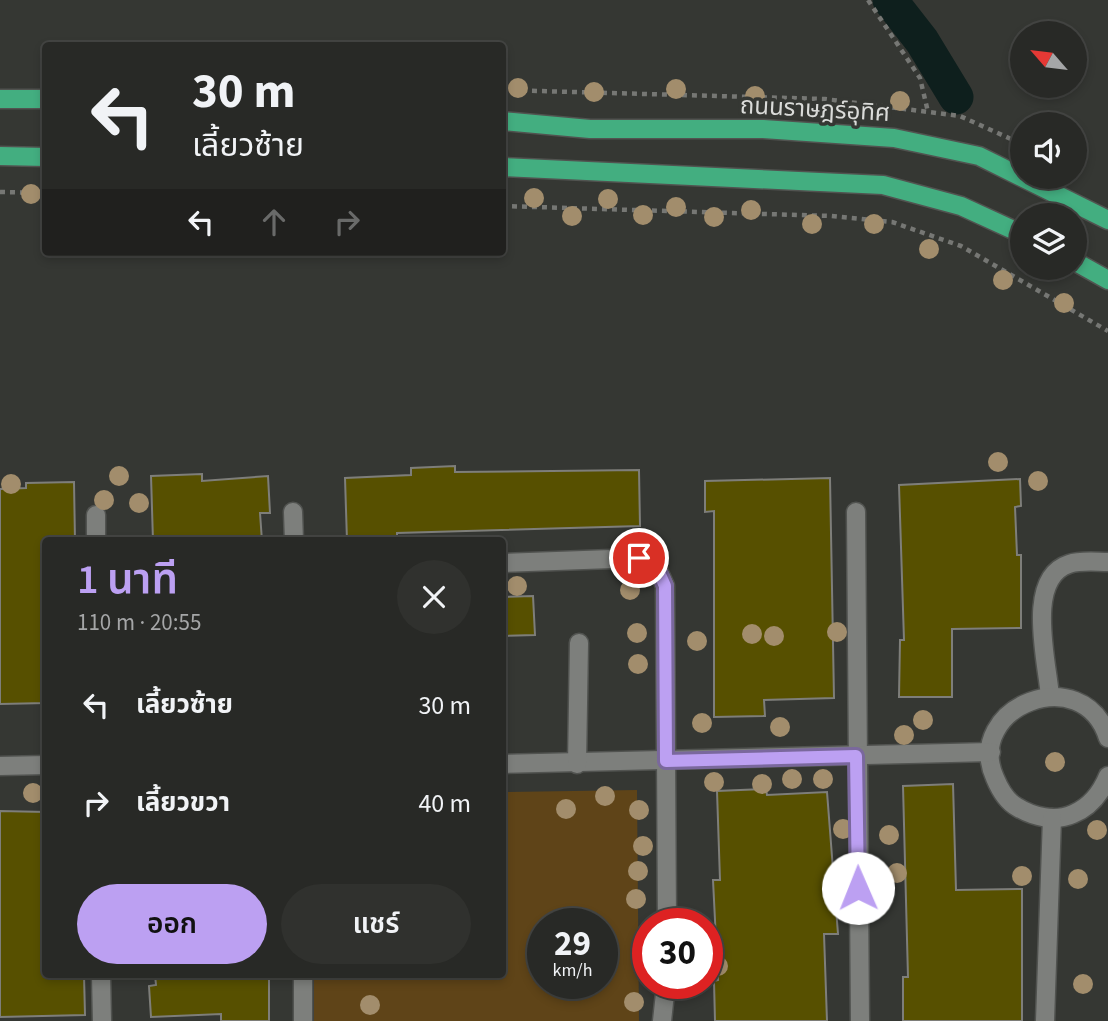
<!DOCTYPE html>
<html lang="th">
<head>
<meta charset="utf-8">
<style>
	:root { --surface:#282926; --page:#30312e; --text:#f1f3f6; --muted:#a5a6a7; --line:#444543; --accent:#bca0f2 }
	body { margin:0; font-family:"Source Sans 3","Noto Sans Thai",sans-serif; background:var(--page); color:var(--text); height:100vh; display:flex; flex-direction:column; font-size:26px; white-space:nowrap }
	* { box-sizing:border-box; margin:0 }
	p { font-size:23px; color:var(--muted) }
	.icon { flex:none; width:38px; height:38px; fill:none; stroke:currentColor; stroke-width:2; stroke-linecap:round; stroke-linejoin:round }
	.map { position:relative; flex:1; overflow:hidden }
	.details { position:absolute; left:42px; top:537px; width:464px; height:441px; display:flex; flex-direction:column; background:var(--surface); border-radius:7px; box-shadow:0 4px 10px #0003,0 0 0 2px var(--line) }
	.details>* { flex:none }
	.banner { position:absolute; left:42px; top:42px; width:464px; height:214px; border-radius:7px; box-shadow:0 4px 10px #0003,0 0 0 2px var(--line); background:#282926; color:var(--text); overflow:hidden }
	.needle { width:46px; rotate:298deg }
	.controls { position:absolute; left:1010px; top:21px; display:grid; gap:14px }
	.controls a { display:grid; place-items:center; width:77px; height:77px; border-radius:50%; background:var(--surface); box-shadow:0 4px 10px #0003,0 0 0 2px var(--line); font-size:35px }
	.speed { position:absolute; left:527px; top:908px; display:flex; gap:14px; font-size:35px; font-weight:700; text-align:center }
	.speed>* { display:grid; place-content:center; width:91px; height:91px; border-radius:50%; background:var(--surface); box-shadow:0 4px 10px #0003,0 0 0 2px var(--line); line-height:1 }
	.speed small { font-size:18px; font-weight:400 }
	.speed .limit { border:10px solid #d22; background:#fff; color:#111 }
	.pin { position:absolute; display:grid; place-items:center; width:60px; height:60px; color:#fff; margin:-30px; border:4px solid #fff; border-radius:50%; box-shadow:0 2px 7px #0007 }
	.me { position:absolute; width:77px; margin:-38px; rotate:359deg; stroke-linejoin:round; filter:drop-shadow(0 0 5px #0008) }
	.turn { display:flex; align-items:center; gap:24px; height:147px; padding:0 35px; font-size:32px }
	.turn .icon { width:91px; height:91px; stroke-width:2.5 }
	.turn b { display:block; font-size:49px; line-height:60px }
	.lanes { display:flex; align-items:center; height:66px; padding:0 35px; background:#0003; justify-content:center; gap:35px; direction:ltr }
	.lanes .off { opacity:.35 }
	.round { display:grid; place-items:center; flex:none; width:74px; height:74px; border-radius:37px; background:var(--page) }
	.summary { display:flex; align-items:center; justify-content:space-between; height:119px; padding:0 35px }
	h1 { font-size:42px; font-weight:600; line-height:52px; color:var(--accent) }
	.primary-button { display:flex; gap:14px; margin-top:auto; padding:14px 35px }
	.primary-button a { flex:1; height:80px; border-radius:42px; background:var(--accent); color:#111; font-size:28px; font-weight:600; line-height:80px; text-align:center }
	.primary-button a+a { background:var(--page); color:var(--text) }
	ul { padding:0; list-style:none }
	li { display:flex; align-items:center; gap:21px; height:98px; padding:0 35px }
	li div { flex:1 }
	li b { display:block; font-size:26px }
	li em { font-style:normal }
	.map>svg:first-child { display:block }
	.green { fill:#5f4418; fill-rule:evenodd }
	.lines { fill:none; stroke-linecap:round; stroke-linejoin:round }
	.canal { stroke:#0e1f1d; stroke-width:35 }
	.building { fill:#575000; stroke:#7e7e7a; stroke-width:2 }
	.street-casing { stroke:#515350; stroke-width:21 }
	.primary-casing { stroke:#515350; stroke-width:21 }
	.path { stroke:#767774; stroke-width:4.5; stroke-dasharray:5 5; stroke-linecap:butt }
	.street { stroke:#7d7f7c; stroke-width:18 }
	.primary { stroke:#43ae80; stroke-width:18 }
	.tree { fill:#a28d6c }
	.route-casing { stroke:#7a689d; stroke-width:18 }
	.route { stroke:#bca0f2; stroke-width:12 }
	.labels { text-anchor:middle; stroke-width:7; stroke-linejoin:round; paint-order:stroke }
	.street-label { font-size:24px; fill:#dadbd9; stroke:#353733 }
</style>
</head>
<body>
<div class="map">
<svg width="1108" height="1021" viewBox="0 0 1108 1021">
	<rect width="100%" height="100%" fill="#353733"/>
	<path class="green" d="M637,790l2,231h-325v-46h188v-183zM542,924h60v60h-60z"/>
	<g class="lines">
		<polyline class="canal" points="890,0 922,41 956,97"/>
	</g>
	<g class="building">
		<polygon points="455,466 455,472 639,470 640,526 397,533 397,541 347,541 345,478 411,475 411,468"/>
		<polygon points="202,474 202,481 268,476 270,513 260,513 262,541 153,541 151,476"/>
		<polygon points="830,478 834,698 764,700 765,716 714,717 714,511 705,512 705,481"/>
		<polygon points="1020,479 1021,506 1015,507 1017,555 1021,555 1021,628 952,629 952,697 899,697 900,640 904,640 899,485"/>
		<polygon points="74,482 75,541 46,541 46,703 0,704 0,489 26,488 26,483"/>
		<polygon points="533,596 535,635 503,636 502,597"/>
		<polygon points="953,784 956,890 1022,889 1022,1021 903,1021 903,977 908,977 903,786"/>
		<polygon points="766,789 767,795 827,792 838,934 824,934 827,1021 715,1021 714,981 718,980 713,880 720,880 717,791"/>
		<polygon points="0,811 46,812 46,975 84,975 85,1015 0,1017"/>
		<polygon points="155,975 269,975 269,1021 221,1021 221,1014 151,1017 149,986 156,985"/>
	</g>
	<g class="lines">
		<g class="street-casing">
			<g id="street">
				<polyline points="293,512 294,541"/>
				<polyline points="856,512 860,1021"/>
				<polyline points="96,515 96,541"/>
				<polyline points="502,563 639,558 657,568 665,586 667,924"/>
				<path d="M1050,696c-3,-35 -25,-118 19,-132 12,-4 27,-2 39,-2"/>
				<path d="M1108,738c-25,-79 -145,-31 -113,40 5,12 11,23 22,29 16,10 38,15 56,7 17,-7 28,-21 35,-38"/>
				<polyline points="502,764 991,752"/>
				<polyline points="577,764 579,643"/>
				<polyline points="0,766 46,765"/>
				<polyline points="101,975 102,1021"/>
				<polyline points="303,975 303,1021"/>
				<polyline points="662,1021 666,984"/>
				<polyline points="1045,1021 1052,818"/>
			</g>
		</g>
		<g class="primary-casing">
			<g id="primary">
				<polyline points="0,99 46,99"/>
				<polyline points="502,121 590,129 763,129 894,138 979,156 1108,220"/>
				<polyline points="0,156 46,157"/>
				<polyline points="502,167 883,185 961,206 1022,234"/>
				<polyline points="1074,261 1108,280"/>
			</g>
		</g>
		<g class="path">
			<polyline points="868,0 920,78 928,112"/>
			<polyline points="502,90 825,99 960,116 1022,144"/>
			<polyline points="0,192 46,193"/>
			<polyline points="502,206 831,216 892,222 961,246 1108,331"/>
		</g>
		<use href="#street" class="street"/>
		<use href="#primary" class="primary"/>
	</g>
	<g class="tree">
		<circle cx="518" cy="88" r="10"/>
		<circle cx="676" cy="89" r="10"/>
		<circle cx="594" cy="92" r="10"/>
		<circle cx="755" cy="96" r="10"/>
		<circle cx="900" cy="101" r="10"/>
		<circle cx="31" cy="194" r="10"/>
		<circle cx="534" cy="198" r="10"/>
		<circle cx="608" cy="199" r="10"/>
		<circle cx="676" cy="207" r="10"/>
		<circle cx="751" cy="210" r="10"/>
		<circle cx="643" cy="215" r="10"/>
		<circle cx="572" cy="216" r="10"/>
		<circle cx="714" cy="217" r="10"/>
		<circle cx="812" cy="224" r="10"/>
		<circle cx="874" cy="224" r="10"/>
		<circle cx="929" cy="249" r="10"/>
		<circle cx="1003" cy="280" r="10"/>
		<circle cx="1064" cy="303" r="10"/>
		<circle cx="998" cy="462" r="10"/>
		<circle cx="119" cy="476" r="10"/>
		<circle cx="1038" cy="481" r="10"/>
		<circle cx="11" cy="484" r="10"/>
		<circle cx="104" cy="500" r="10"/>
		<circle cx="139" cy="503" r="10"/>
		<circle cx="517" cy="586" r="10"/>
		<circle cx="630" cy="590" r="10"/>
		<circle cx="837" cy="632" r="10"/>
		<circle cx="637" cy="633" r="10"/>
		<circle cx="752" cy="634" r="10"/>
		<circle cx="774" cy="636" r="10"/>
		<circle cx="697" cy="641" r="10"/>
		<circle cx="638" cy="664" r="10"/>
		<circle cx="923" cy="720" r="10"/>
		<circle cx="702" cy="723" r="10"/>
		<circle cx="780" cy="727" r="10"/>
		<circle cx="904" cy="735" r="10"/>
		<circle cx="1055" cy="762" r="10"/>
		<circle cx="792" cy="779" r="10"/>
		<circle cx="823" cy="779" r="10"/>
		<circle cx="714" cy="782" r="10"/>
		<circle cx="762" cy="784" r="10"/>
		<circle cx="33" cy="793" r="10"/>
		<circle cx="605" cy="796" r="10"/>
		<circle cx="566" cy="809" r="10"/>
		<circle cx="639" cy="810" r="10"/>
		<circle cx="843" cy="829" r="10"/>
		<circle cx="1097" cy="830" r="10"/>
		<circle cx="889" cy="835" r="10"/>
		<circle cx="643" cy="846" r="10"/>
		<circle cx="638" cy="871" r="10"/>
		<circle cx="897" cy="873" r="10"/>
		<circle cx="1022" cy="876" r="10"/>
		<circle cx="1078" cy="879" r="10"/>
		<circle cx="636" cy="899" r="10"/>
		<circle cx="718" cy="966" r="10"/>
		<circle cx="1083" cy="984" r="10"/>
		<circle cx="634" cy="1002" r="10"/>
		<circle cx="370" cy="1005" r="10"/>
	</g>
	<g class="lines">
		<g class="route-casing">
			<polyline id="route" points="639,558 657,568 665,586 666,761 856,756 858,888"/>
		</g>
		<use href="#route" class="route"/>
	</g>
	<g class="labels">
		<g class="street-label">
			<text transform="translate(815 109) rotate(3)" y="8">ถนนราษฎร์อุทิศ</text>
		</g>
	</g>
</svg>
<div class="controls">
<a><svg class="needle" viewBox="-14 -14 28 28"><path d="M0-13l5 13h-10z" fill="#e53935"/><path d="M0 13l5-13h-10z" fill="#a5a6a7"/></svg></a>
<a><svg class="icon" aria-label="sound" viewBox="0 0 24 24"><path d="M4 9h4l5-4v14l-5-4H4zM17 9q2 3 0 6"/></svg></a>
<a><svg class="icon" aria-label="layers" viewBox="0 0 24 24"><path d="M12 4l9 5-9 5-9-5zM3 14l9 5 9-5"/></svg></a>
</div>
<div class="speed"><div>29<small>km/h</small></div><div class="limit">30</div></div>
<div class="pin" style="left:639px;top:558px;background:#d93025"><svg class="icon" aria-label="arrive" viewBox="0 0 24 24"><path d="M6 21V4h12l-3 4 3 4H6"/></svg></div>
<svg class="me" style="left:858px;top:888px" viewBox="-20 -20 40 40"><circle r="19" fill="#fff"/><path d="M0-13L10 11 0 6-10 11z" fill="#bca0f2"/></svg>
<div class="banner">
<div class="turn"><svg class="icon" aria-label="left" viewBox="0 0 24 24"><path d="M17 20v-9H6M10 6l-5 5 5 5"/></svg><div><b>30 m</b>เลี้ยวซ้าย</div></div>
<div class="lanes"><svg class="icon" aria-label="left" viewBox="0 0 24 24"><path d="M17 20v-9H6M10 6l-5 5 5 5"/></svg><svg class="icon off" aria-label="ahead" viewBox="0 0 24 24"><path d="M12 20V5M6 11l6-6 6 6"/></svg><svg class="icon off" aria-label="right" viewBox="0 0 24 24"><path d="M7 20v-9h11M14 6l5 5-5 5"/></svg></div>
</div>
<section class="details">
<div class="summary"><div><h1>1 นาที</h1><p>110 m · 20:55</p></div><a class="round"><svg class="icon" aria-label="close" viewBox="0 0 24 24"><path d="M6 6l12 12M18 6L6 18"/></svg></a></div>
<ul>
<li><svg class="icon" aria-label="left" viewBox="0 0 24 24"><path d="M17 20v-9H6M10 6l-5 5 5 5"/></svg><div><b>เลี้ยวซ้าย</b></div><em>30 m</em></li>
<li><svg class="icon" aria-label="right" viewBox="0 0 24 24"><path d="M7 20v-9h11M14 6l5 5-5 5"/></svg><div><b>เลี้ยวขวา</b></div><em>40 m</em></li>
</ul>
<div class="primary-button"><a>ออก</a><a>แชร์</a></div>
</section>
</div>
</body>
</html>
